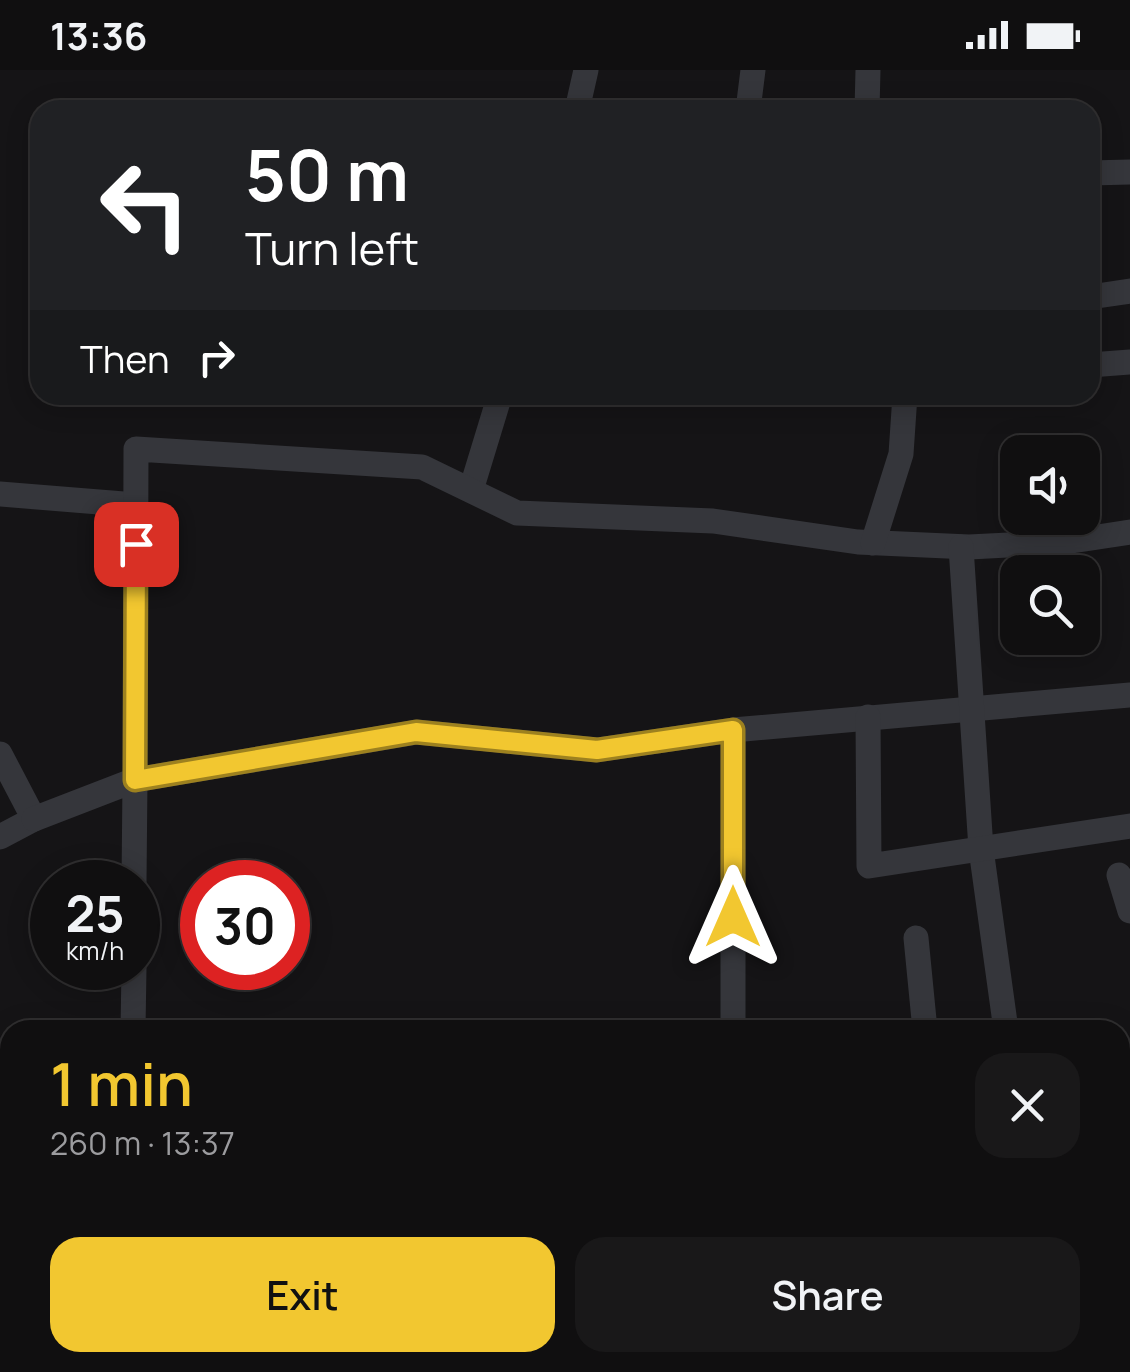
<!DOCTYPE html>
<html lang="en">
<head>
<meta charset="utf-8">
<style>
	:root { --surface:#100f10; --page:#191819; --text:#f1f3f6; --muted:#9c9c9f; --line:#302f30; --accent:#f2c730 }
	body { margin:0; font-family:Manrope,sans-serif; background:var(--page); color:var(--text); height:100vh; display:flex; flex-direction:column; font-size:38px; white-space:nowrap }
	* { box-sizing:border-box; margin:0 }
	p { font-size:32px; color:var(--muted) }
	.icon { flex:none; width:55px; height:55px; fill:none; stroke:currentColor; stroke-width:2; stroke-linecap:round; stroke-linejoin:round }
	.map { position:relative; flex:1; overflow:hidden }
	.sheet { position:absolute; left:0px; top:950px; width:1130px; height:352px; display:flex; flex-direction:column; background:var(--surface); border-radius:30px 30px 0 0; box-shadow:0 5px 25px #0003,0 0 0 2px var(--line) }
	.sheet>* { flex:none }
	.banner { position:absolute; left:30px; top:30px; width:1070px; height:305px; border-radius:30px; box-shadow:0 5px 25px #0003,0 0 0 2px var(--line); background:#202124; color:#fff; overflow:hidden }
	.controls { position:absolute; left:1000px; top:365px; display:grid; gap:20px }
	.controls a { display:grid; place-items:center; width:100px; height:100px; border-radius:20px; background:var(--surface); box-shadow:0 5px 25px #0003,0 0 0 2px var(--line); font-size:50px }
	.speed { position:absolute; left:30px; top:790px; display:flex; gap:20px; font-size:50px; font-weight:700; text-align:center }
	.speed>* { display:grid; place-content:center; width:130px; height:130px; border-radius:50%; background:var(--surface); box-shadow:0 5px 25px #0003,0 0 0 2px var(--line); line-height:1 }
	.speed small { font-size:25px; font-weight:400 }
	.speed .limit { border:15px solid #d22; background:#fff; color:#111 }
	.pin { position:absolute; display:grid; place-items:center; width:85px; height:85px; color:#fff; margin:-42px; border-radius:20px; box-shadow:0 5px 15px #0006 }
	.me { position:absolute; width:110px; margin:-55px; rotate:0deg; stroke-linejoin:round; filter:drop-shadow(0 0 8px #0008) }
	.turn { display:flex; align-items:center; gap:35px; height:210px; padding:0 50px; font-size:45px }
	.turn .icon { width:130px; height:130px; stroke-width:2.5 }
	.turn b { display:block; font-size:70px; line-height:85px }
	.then { display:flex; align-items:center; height:95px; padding:0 50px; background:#0003; gap:20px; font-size:38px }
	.round { display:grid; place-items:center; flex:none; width:105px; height:105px; border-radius:30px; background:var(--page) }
	.summary { display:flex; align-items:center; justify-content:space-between; height:170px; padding:0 50px }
	h1 { font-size:60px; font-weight:600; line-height:75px; color:var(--accent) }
	.action { display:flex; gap:20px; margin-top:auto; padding:20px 50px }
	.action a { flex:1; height:115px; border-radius:30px; background:var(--accent); color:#111; font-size:40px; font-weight:600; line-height:115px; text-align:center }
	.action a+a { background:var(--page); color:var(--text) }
	.status { display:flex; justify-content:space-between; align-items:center; height:70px; padding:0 50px; background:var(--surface); direction:ltr }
	.status svg { height:28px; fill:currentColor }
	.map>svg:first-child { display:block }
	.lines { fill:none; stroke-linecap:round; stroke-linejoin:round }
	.minor { stroke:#35363b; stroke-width:25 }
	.route-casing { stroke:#9d811f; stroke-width:25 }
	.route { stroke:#f2c730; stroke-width:18 }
</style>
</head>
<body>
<div class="status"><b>13:36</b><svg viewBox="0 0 49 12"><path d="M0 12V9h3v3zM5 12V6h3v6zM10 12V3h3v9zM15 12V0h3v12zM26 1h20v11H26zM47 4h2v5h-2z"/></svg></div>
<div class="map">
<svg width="1130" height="1302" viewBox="0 0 1130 1302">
	<rect width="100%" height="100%" fill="#151416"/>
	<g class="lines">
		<g class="minor">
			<polyline points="577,40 586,0"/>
			<polyline points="748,40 753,0"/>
			<polyline points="867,40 868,0"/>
			<polyline points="1090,103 1130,102"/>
			<polyline points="1090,227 1130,221"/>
			<polyline points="1090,295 1130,292"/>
			<polyline points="471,420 500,325"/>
			<polyline points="0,424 136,435"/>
			<polyline points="1130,462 1065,472 969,477 858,472 713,451 517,443 422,397 136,379 135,710 417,662 597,680 733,660 1130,625"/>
			<polyline points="873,473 901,384 905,325"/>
			<polyline points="961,477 981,779 1006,960"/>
			<polyline points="868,647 869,796 1130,756"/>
			<polyline points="0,684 34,749 0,767"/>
			<polyline points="34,749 135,710 134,812"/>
			<polyline points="1119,805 1130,841"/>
			<polyline points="916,868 925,960"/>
			<polyline points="133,960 134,898"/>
			<polyline points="733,960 733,660"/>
			<polyline points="1120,1062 1130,1060"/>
			<polyline points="1120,1289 1130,1302"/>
			<polyline points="137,1292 137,1302"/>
			<polyline points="601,1292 602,1302"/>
			<polyline points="726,1292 727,1302"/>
			<polyline points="922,1292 925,1302"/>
			<polyline points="1002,1292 1006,1302"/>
		</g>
	</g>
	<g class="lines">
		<g class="route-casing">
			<polyline id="route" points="136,474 135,710 416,662 597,680 733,660 733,847"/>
		</g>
		<use href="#route" class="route"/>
	</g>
</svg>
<div class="controls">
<a><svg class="icon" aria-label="sound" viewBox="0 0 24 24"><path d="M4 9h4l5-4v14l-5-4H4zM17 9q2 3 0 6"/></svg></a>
<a><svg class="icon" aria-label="search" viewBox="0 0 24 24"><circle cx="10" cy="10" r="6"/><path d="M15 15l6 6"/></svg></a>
</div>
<div class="speed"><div>25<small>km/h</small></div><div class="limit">30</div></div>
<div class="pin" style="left:136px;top:474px;background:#d93025"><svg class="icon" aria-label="arrive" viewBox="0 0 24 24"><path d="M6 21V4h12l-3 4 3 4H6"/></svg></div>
<svg class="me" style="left:733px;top:847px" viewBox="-20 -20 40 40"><path d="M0-17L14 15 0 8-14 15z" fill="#f2c730" stroke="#fff" stroke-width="4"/></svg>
<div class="banner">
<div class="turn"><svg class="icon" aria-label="left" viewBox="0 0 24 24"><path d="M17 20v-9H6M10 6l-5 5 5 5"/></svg><div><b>50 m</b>Turn left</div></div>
<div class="then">Then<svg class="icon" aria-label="right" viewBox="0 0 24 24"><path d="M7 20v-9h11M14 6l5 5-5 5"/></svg></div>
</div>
<section class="sheet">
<div class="summary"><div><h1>1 min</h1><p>260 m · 13:37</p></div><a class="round"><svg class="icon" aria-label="close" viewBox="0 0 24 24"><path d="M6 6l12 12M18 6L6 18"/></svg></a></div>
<div class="action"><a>Exit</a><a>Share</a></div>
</section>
</div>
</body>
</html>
